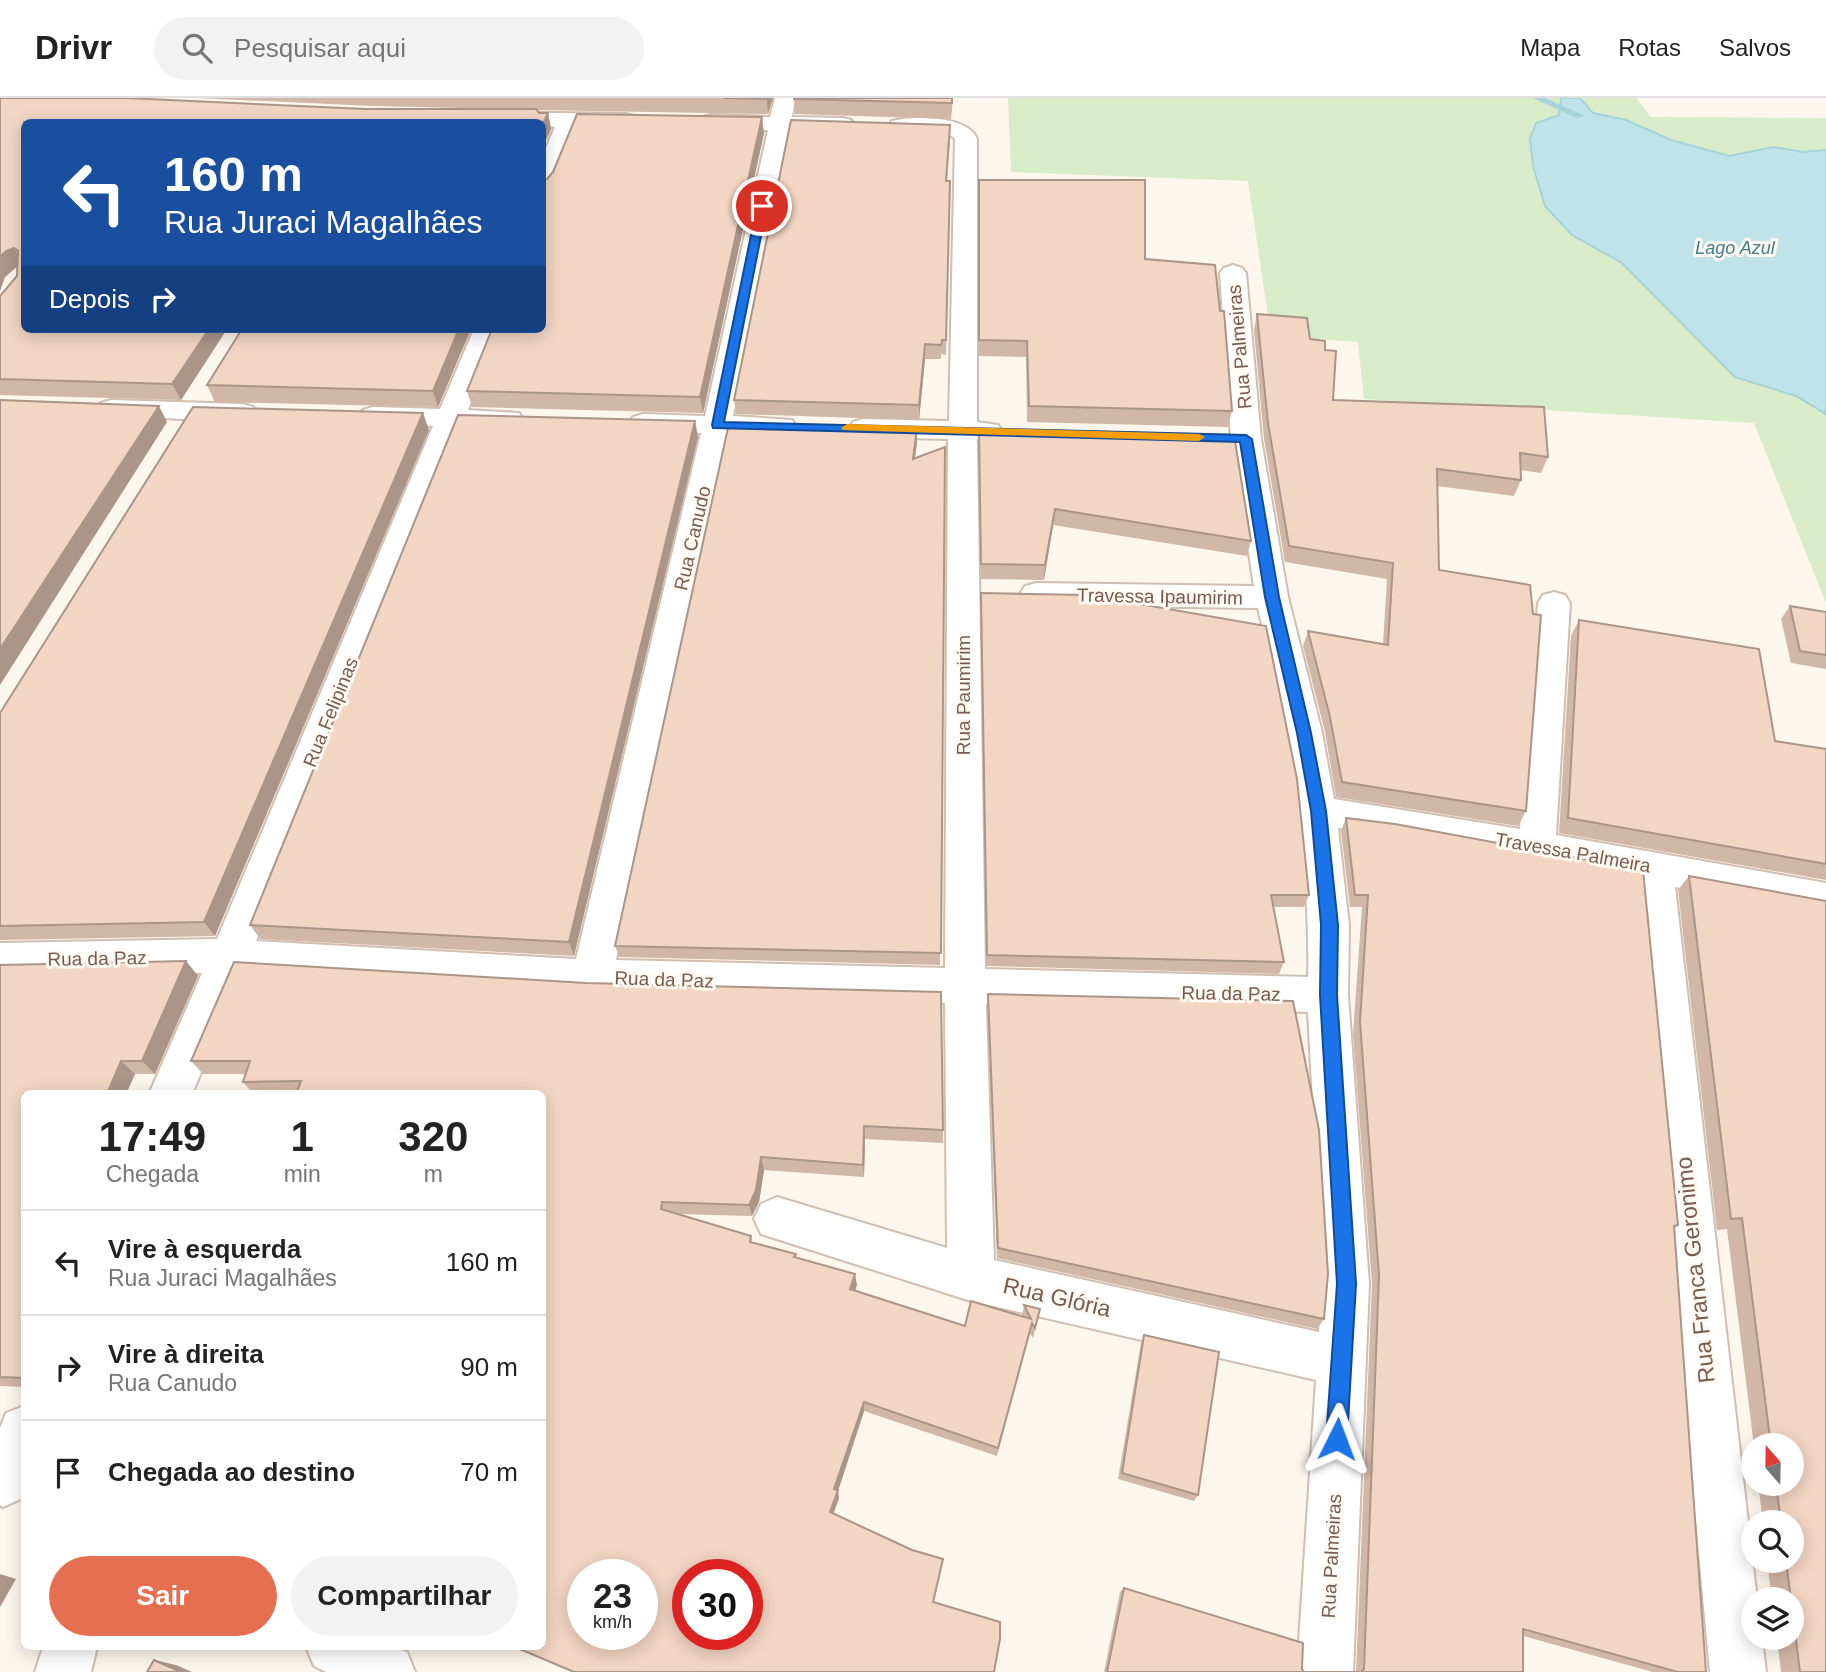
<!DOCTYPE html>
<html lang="pt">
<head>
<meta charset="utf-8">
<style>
	:root { --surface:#fff; --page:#f2f2f2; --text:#222; --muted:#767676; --line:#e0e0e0; --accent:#e76f51 }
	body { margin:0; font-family:Helvetica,sans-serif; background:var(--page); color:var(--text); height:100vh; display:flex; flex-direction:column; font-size:26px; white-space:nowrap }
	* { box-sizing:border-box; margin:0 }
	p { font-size:23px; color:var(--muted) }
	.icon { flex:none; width:38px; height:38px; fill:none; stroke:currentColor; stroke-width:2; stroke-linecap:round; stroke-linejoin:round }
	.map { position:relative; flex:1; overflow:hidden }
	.drawer { position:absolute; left:21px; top:992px; width:525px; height:560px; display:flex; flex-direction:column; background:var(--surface); border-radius:10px; box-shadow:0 4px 18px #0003 }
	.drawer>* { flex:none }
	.hud { position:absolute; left:21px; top:21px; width:525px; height:214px; border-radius:10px; box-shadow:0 4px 18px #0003; background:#1a4fa0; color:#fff; overflow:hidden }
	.needle { width:46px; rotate:340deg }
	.buttons { position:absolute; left:1741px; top:1335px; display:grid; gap:14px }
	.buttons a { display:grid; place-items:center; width:63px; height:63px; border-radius:50%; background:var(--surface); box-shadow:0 4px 18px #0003; font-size:35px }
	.speed { position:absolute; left:567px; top:1461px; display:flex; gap:14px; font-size:35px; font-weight:700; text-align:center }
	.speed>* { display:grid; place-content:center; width:91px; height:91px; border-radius:50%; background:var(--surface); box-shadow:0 4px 18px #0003; line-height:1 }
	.speed small { font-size:18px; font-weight:400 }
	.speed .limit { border:10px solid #d22; background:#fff; color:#111 }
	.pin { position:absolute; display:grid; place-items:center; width:60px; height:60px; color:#fff; margin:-30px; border:4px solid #fff; border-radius:50%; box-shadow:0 2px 7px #0007 }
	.me { position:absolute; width:77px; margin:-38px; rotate:3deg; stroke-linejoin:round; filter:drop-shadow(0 0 5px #0008) }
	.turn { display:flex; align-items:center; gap:24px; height:147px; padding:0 28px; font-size:32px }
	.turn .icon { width:91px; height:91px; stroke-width:2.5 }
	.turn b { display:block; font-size:49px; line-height:60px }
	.then { display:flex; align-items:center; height:66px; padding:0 28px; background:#0003; gap:14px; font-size:26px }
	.eta { display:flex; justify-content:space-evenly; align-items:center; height:119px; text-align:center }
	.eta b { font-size:42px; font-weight:600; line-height:49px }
	.cta { display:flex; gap:14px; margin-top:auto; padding:14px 28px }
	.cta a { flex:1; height:80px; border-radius:42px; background:var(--accent); color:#fff; font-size:28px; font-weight:600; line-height:80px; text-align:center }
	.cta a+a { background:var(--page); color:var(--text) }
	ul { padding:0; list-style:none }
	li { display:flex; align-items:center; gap:21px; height:105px; padding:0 28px; border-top:2px solid var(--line) }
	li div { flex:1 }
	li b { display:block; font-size:26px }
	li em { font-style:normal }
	header { display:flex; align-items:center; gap:42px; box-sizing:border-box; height:98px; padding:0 35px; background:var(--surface); border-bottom:2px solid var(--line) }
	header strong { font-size:33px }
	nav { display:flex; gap:38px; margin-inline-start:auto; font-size:24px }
	.search { width:490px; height:63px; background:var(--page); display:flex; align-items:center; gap:18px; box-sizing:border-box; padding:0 24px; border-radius:38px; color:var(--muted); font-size:26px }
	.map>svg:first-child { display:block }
	.green { fill:#d8ecc9 }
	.water { fill:#bfe3e8; stroke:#a5d3da; stroke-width:2 }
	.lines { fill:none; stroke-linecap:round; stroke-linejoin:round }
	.stream { fill:#a5d3da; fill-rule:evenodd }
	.minor-casing { stroke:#d1beb0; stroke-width:4 }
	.minor { fill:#fff; fill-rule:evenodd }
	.wall { fill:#d1b7a8 }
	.shaded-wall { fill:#aa9588 }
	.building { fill:#f3d5c3; stroke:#aa9588; stroke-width:2; fill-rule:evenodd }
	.route { fill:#1a73e8; stroke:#114b97; stroke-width:2 }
	.slow { fill:#f59e0b }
	.labels { text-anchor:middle; stroke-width:6; stroke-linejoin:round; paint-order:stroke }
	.far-water-label { font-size:18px; font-style:italic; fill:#437c86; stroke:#fffaf3 }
	.street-label { font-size:19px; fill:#7a5c4d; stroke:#fffaf3 }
	.near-street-label { font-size:23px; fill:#7a5c4d; stroke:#fffaf3 }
</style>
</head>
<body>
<header>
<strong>Drivr</strong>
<div class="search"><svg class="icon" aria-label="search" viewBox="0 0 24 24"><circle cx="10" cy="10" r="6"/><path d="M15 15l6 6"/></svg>Pesquisar aqui</div>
<nav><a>Mapa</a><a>Rotas</a><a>Salvos</a></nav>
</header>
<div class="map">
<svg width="1826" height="1574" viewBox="0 0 1826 1574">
	<rect width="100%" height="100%" fill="#fdf6ec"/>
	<g class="green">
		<polygon points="1008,0 1561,0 1559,17 1537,25 1572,137 1622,165 1735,279 1796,298 1826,316 1826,505 1754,325 1364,301 1358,244 1271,238 1248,83 1011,74"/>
		<polygon points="1580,0 1636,0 1651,19 1826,20 1826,52 1803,54 1773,49 1729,58 1671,42 1626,22 1593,15"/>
	</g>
	<polygon class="water" points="1561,0 1580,0 1593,15 1626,22 1671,42 1729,58 1773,49 1803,54 1826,52 1826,316 1796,298 1735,279 1622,165 1572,137 1545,108 1533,68 1530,41 1536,25 1559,17"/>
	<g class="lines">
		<polygon class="stream" points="1533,0 1545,0 1585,18 1577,20"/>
		<g class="minor-casing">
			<g id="minor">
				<path d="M775,0h20l-3,19 51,1 8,2 3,5 -3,5 -8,2 -53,-2 -57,286 59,4 4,6 -4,6 -10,3 -52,-1 -114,526 329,8 3,-529 -85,-2 -10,-3 -4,-6 4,-6 10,-3 86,2 6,-282 -6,-5 -49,-1 -8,-2 -3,-5 3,-5c21,-5 76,-6 85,18v283l21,3 4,6 -4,6 -21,2 8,530 323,8c3,-126 -22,-247 -50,-369l-222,-3 -11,-3 -5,-8 5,-8 11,-3 218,3 -23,-147 -11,-166 4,-5 9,-3 9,3 4,5 15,166 27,158 34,136 12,66 186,30 18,-226 5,-8 11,-3 11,3 5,8 -14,232 270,48v32l-151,-28 82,713h-3v38h8l4,34h-56l-74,-792 -247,-46 -51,-6 11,97 -1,70 21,289 -16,388h-56l19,-292 -345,-79 -210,-67 -7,-15 7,-15 16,-7 170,51 -2,-245 -353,-9 -349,-20 -51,120h-43l53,-121 -202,4v-34l217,-4 216,-513 -70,-4 -4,-6 4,-6 10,-3 67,2 34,-80h26l-32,81 51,3 4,6 -4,6 -10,3 -48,-1 -205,514 320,18 125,-526 -68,-4 -4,-6 4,-6 10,-3 62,2 63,-286 -57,-1 -8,-2 -3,-5 3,-5 8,-2 59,2zM986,906l322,8 15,272 -4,48 -325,-72z"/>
				<polygon points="497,14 626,16 634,18 637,23 634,28 577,29 554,89 550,94 542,96 542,59 555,29 542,28 542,24 488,24 486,21 489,16"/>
				<polygon points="111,302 243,306 253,309 257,315 253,321 243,324 101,317 97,311 101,305"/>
				<polygon points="24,1308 24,1393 21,1401 3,1409 0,1407 0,1330 6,1315"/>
				<polygon points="43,1549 97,1549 91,1574 35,1574"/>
				<polygon points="306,1549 394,1549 407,1554 415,1574 326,1574 314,1568"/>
			</g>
		</g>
		<use href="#minor" class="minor"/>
	</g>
	<g class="wall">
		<polygon points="0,0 365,11 507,11 373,8 197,0 773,0 768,16 536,12 539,15 548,15 551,31 542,51 542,24 24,231 227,231 181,302 0,297 0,198 17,178 17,169 5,179 0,193"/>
		<polygon points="794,0 953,0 951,21 795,16"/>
		<polygon points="764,35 703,315 472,309 467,293"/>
		<polygon points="950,41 947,83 950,83 946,257 941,256 941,261 925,261 919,322 736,316 734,302"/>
		<polygon points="979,82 1145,161 1220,213 1232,313 1228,329 1027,324 1026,259 978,258"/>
		<polygon points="1257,216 1310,241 1333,302 1548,359 1541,375 1521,372 1521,382 1514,398 1437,388 1439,472 1526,713 1518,728 1336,699 1325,634 1303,548 1308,533 1383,546 1387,481 1285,464 1264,341 1254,232"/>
		<polygon points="242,231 471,231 438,309 215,304 207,287"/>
		<polygon points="695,323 698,339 574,858 260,841 250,827"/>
		<polygon points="429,332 215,838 0,842 0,615"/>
		<polygon points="979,333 1251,443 1247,458 1053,427 1044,482 981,481"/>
		<polygon points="917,344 915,360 945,349 940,867 619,859 615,848"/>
		<polygon points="981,495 1309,797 1304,809 1273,809 1284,864 1279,876 986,868 981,509"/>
		<polygon points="1790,508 1826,514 1826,571 1791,565 1781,521"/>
		<polygon points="1579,522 1775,643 1826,651 1826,782 1559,735 1571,538"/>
		<polygon points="1346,720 1678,1127 1675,1130 1706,1574 1653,1574 1523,1538 1523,1574 1104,1574 1120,1494 1124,1490 1302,1571 1304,1574 1356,1574 1372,1186 1353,936 1362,809 1350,809 1341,733"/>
		<polygon points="1689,778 1826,803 1826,1574 1781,1574 1777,1540 1792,1540 1792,1502 1772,1502 1767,1463 1792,1463 1792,1424 1763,1424 1758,1386 1792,1386 1792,1348 1754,1348 1727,1131 1717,1132 1678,792"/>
		<polygon points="186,863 198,878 155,976 135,976 126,996 24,996 24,1289 0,1288 0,867"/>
		<polygon points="234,864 943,1032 943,1045 865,1041 864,1079 764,1072 759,1104 752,1118 677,1116 751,1138 752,1145 797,1160 857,1187 855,1193 965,1228 1022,1219 1024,1207 1040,1211 1033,1240 1030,1235 997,1358 864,1313 838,1393 839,1400 833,1415 912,1452 943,1461 934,1504 514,1549 542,996 253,996 243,984 245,976 203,976 191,963"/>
		<polygon points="988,896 1324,1221 1317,1231 997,1160 987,909"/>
		<polygon points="1144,1237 1198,1397 1194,1403 1118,1381 1141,1245"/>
	</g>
	<g class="shaded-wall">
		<polygon points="767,0 773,0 768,16 767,1"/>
		<polygon points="548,15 551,31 542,51 542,28"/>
		<polygon points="762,19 764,35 703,315 700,299"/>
		<polygon points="14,150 23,167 16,169 5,179 0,193 0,159 6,153"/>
		<polygon points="209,231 227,231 181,302 172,286"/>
		<polygon points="459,231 471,231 438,309 433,293"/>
		<polygon points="925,246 925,261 919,322 919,307"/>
		<polygon points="159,308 167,324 0,587 0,551"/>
		<polygon points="423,315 429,332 215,838 204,824"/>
		<polygon points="695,323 698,339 574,858 569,844"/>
		<polygon points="917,330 917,344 913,375 913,361"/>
		<polygon points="1055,411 1053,427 1044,482 1045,467"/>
		<polygon points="186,863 198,878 155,976 142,963"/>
		<polygon points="121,963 135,976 126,996 107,996"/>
		<polygon points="864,1028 865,1041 864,1079 863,1067"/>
		<polygon points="761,1059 764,1072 759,1104 752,1118 749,1107"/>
		<polygon points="855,1176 857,1187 851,1202 850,1191"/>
		<polygon points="864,1304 864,1313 838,1393 839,1400 832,1420 830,1414 834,1391"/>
		<polygon points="0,1476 16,1481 0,1509"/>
		<polygon points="154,1562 176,1567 192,1574 181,1574"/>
	</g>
	<g class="building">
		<polygon points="0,0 126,0 365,11 536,11 539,15 548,15 542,28 542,24 24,24 24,231 209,231 172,286 0,281 0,198 17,178 18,153 14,150 6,153 0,159"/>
		<polygon points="723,0 767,0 767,1"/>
		<polygon points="794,0 952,0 952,5 794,1"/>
		<polygon points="577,16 762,19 700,299 467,293 492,231 542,231 542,82 547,81 553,74"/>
		<polygon points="791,22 950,27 946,83 950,83 946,242 942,242 941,247 925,246 919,307 734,302"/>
		<polygon points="979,82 1145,82 1145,161 1215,167 1220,213 1224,213 1232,313 1029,308 1027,243 979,242"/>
		<polygon points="1257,216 1307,220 1310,241 1325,243 1325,252 1336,253 1333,302 1544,309 1548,359 1520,355 1521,382 1437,371 1439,472 1530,487 1533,516 1541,517 1526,713 1342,684 1330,619 1308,533 1388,547 1393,465 1289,448 1268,325"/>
		<polygon points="242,231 459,231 433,293 207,287"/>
		<polygon points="0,302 159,308 0,551"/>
		<polygon points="193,309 423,315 204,824 0,828 0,615"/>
		<polygon points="458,317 695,323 569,844 250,827"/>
		<polygon points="729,325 917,330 913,361 945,349 941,855 615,848"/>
		<polygon points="1029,332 1234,337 1251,443 1055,411 1045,467 981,466 979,333"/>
		<polygon points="981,495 1088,497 1266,528 1297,681 1309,797 1271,797 1284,864 987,857"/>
		<polygon points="1790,508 1826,514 1826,557 1800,553"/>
		<polygon points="1579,522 1759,551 1775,643 1826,651 1826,766 1568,720"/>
		<polygon points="1346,720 1395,726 1643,772 1678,1127 1674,1128 1706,1574 1678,1574 1523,1531 1523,1574 1107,1574 1124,1490 1303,1545 1302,1571 1304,1574 1361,1574 1364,1571 1379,1177 1360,924 1368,797 1355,797"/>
		<polygon points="1689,778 1826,803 1826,1574 1800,1574 1792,1511 1792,1502 1791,1502 1786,1463 1792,1463 1792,1424 1781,1424 1776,1386 1792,1386 1792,1348 1771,1348 1742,1120 1731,1121"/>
		<polygon points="186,863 142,963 121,963 107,996 24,996 24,1280 0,1279 0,867"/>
		<path d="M234,864l352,21 355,9 2,138 -79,-4 -1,39 -102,-8 -5,33 -7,15 -87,-3 -1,7 90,27 -1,6 46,12 -2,3 61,17 -5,15 115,37 6,-25 60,18 -7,-14 16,4 -5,19 -3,-5 -34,125 -134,-46 -30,87 4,1 -8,22 82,38 31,9 -10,43 67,20v17l-6,33h-420l-59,-25h27v-553h-246l5,-13 -58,1 7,-21h-59zM583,1477h59v59h-59zM688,1477h59v59h-59z"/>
		<polygon points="988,896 1293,903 1319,1032 1328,1176 1324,1221 998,1150"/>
		<polygon points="1144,1237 1219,1254 1198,1397 1122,1375"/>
		<polygon points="154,1562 181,1574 147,1574"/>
	</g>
	<polygon class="route" points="762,105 767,108 724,324 1246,337 1252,341 1279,499 1311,635 1326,713 1338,827 1337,897 1356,1186 1347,1341 1344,1348 1337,1351 1329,1348 1326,1341 1337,1186 1320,897 1321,827 1311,713 1297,635 1265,499 1240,344 713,330 712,327 757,108"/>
	<polygon class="slow" points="847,326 1199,336 1205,339 1199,343 843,332 841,330"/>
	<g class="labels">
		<g class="far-water-label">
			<text x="1735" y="156">Lago Azul</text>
		</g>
		<g class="street-label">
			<text transform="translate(1239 249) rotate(-95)" y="7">Rua Palmeiras</text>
			<text transform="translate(692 440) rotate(-77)" y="7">Rua Canudo</text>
			<text transform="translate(1160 498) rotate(1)" y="7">Travessa Ipaumirim</text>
			<text transform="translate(963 597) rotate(-90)" y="7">Rua Paumirim</text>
			<text transform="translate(330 614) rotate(-68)" y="7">Rua Felipinas</text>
			<text transform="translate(1573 754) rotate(10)" y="7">Travessa Palmeira</text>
			<text transform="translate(97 860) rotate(-1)" y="7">Rua da Paz</text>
			<text transform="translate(664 881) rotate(2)" y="7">Rua da Paz</text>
			<text transform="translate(1231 895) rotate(1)" y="7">Rua da Paz</text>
			<text transform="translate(1331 1458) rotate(-87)" y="7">Rua Palmeiras</text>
		</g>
		<g class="near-street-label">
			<text transform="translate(1695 1172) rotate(-96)" y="8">Rua Franca Geronimo</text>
			<text transform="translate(1057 1199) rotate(13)" y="8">Rua Glória</text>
		</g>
	</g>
</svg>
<div class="buttons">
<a><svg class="needle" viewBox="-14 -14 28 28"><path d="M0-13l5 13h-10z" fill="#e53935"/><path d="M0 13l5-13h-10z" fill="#767676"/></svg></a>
<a><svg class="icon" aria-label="search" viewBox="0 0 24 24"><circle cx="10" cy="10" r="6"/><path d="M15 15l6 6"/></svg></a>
<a><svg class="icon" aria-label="layers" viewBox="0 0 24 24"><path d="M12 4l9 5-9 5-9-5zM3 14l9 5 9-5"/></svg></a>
</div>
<div class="speed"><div>23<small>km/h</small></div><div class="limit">30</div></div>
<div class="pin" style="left:762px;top:108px;background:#d93025"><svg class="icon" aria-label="arrive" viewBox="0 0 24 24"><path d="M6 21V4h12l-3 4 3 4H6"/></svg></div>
<svg class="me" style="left:1337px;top:1341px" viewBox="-20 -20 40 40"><path d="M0-17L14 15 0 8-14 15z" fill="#1a73e8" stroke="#fff" stroke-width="4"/></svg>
<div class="hud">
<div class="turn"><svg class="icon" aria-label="left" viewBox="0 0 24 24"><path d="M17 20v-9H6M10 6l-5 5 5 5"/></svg><div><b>160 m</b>Rua Juraci Magalhães</div></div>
<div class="then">Depois<svg class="icon" aria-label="right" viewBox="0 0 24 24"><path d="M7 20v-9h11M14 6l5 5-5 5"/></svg></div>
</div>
<section class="drawer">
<div class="eta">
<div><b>17:49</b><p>Chegada</p></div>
<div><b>1</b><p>min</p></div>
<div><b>320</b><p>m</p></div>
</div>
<ul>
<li><svg class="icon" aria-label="left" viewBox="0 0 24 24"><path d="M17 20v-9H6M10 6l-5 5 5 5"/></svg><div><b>Vire à esquerda</b><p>Rua Juraci Magalhães</p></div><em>160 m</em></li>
<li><svg class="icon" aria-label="right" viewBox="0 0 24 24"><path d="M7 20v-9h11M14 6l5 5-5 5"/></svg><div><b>Vire à direita</b><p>Rua Canudo</p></div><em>90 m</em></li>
<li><svg class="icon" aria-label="arrive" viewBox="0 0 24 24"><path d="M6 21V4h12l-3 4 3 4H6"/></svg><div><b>Chegada ao destino</b></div><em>70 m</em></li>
</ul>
<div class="cta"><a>Sair</a><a>Compartilhar</a></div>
</section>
</div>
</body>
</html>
